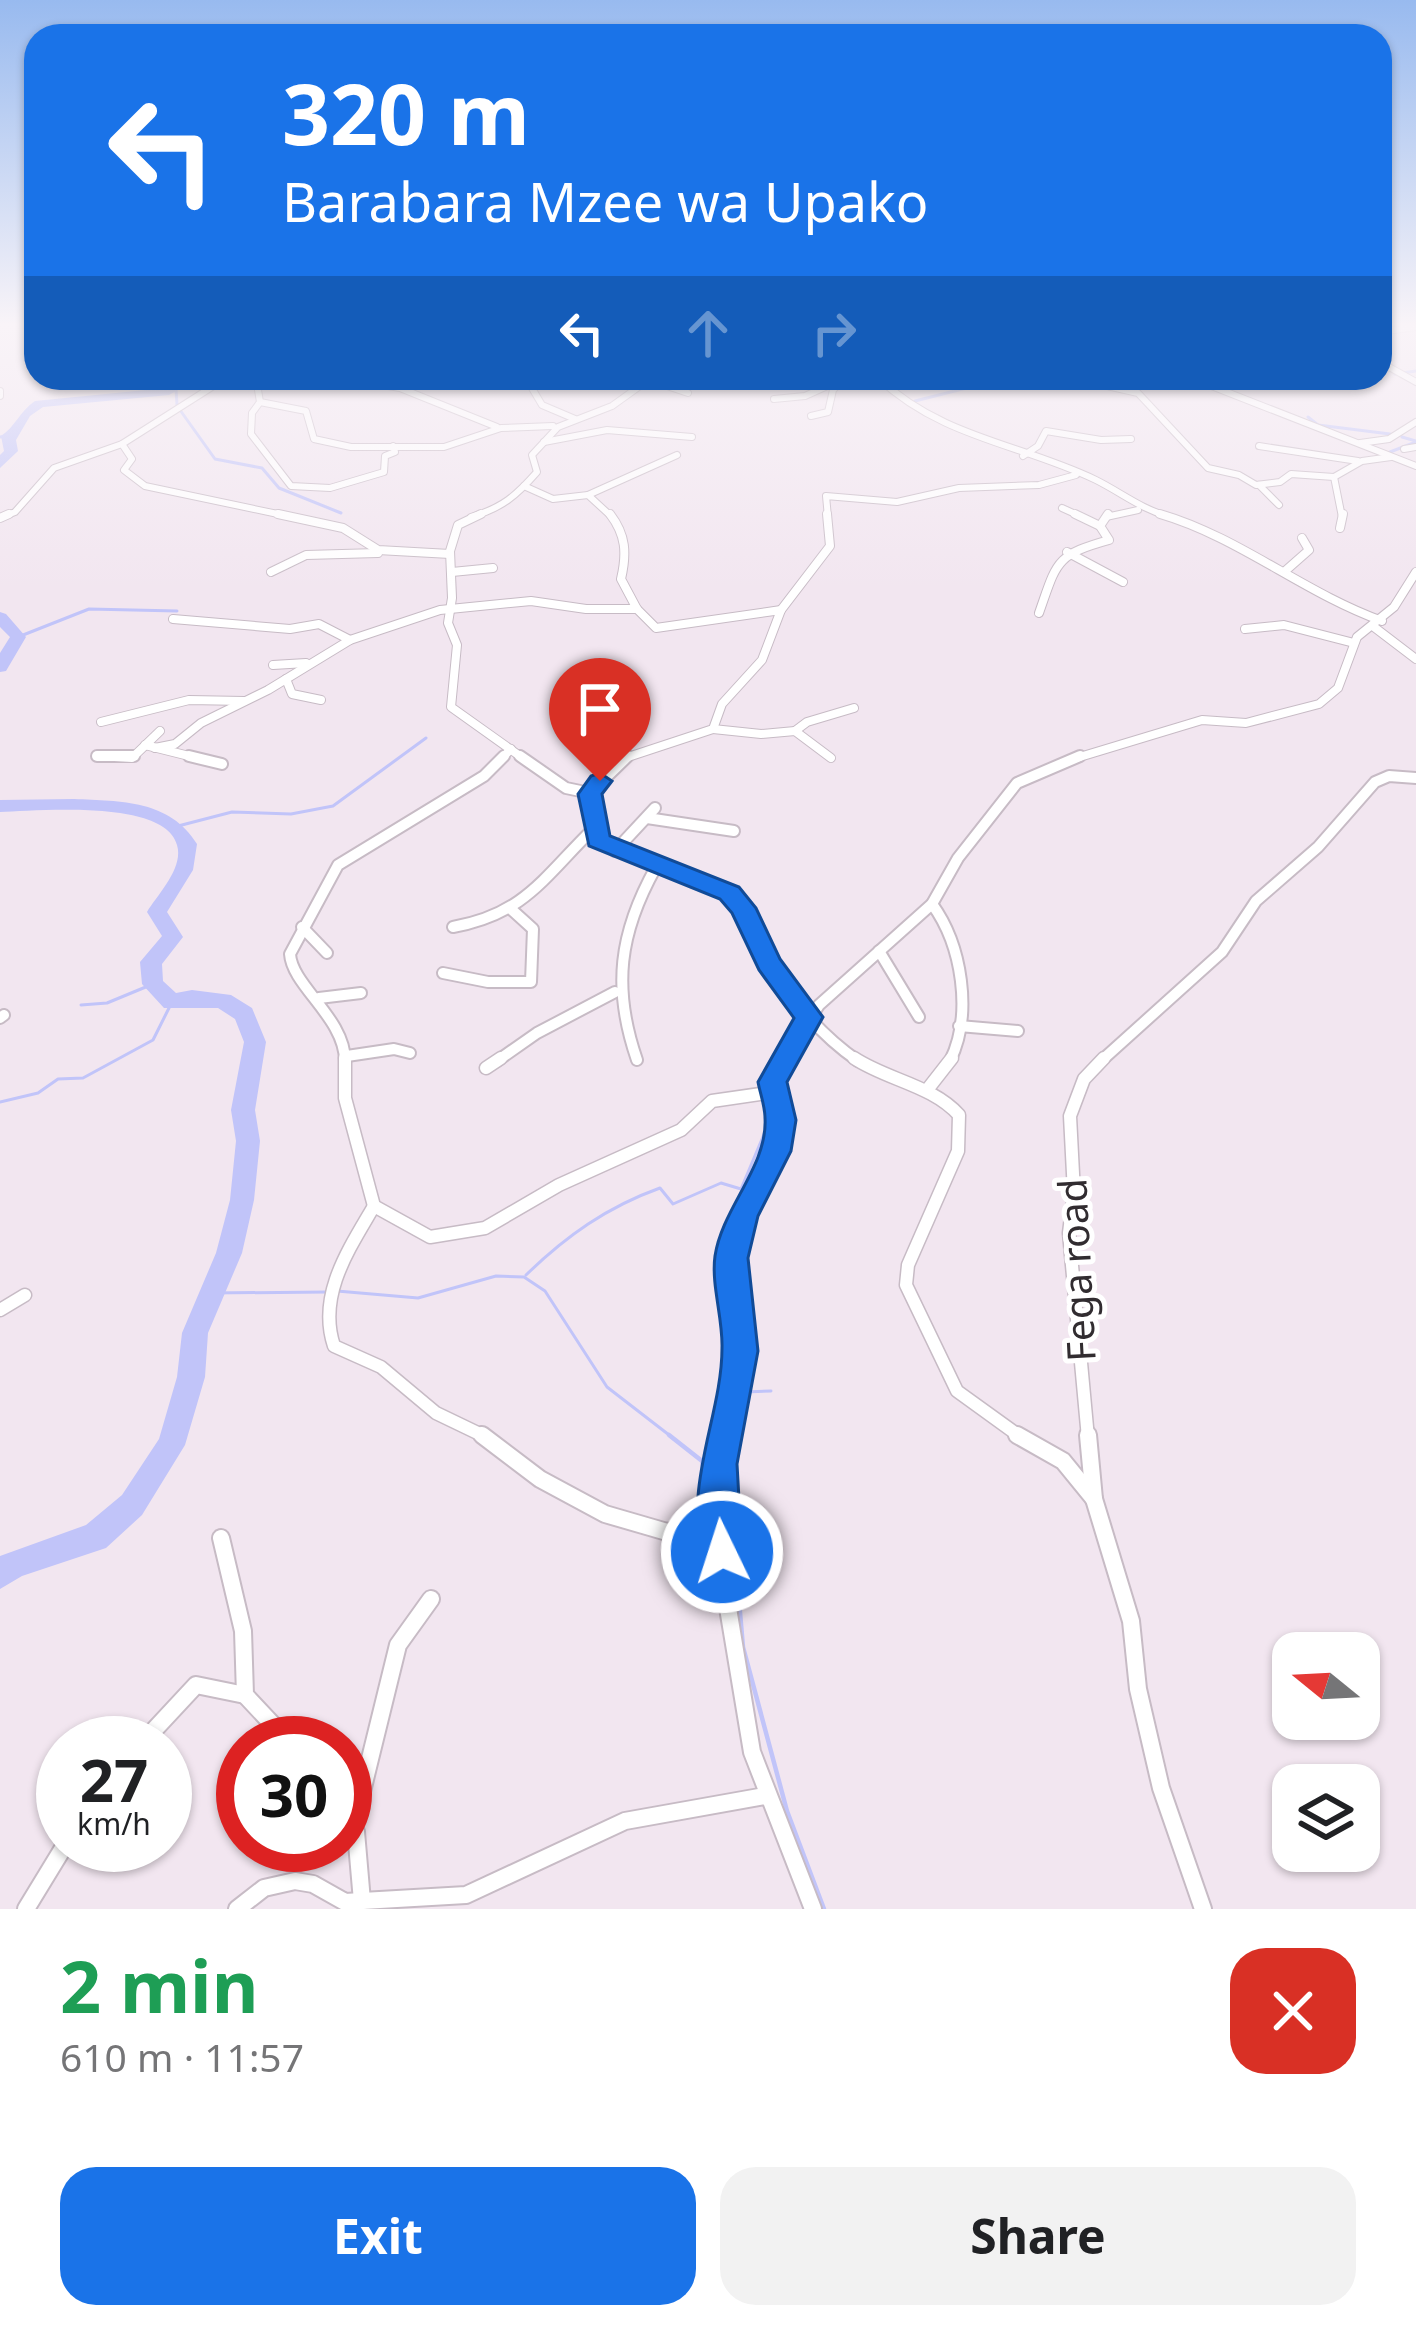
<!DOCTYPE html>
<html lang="en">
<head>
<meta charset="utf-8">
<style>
	:root { --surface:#fff; --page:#f2f2f2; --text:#202124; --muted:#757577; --accent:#1a73e8 }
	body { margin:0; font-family:"Noto Sans",sans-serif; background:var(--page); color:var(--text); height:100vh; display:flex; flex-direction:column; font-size:45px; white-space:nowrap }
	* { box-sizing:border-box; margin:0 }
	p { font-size:39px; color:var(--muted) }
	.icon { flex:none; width:66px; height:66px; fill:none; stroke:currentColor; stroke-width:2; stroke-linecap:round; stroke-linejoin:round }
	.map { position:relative; height:1909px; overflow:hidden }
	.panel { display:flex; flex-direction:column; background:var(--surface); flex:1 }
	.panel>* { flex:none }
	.guide { position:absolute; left:24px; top:24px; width:1368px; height:366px; border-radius:36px; box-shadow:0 3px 9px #0004; background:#1a73e8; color:#fff; overflow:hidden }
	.needle { width:78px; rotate:288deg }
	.buttons { position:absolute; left:1272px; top:1632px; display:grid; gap:24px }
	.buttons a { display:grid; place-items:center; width:108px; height:108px; border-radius:24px; background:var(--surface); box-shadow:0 3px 9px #0004; font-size:60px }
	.speed { position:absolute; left:36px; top:1716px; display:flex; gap:24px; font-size:60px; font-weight:700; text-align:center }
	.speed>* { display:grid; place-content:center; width:156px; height:156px; border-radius:50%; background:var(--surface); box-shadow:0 3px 9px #0004; line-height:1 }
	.speed small { font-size:30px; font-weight:400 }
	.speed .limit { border:18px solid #d22; background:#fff; color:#111 }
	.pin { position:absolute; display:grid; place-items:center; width:102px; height:102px; color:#fff; margin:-123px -51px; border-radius:50% 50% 50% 0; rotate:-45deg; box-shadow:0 0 12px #0007 }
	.pin .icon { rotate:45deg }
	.me { position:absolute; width:132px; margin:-66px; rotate:356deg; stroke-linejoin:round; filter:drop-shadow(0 0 9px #0008) }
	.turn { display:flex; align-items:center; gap:42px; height:252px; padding:0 60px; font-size:54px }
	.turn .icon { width:156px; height:156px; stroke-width:2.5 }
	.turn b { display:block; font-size:84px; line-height:102px }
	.lanes { display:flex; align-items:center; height:114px; padding:0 60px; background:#0003; justify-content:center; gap:60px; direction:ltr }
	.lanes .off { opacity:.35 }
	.round { display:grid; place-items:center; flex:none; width:126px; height:126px; border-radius:36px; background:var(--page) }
	.overview { display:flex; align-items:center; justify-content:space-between; height:204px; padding:0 60px }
	h1 { font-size:72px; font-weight:700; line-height:90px; color:#1e9e55 }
	.button { display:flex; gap:24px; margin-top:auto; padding:24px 60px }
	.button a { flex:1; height:138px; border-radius:36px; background:var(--accent); color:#fff; font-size:48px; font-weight:700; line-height:138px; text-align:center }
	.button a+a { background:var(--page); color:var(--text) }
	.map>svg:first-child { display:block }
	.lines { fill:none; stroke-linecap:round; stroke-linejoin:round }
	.stream-far1 { stroke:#c1c4f9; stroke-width:3 }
	.stream { stroke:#c1c4f9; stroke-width:4.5 }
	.river { fill:#c1c4f9; fill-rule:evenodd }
	.minor-far4-casing { stroke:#c7bbc5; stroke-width:8 }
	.minor-far3-casing { stroke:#c7bbc5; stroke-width:10 }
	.minor-far2-casing { stroke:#c7bbc5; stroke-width:14 }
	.minor-far1-casing { stroke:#c7bbc5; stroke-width:15 }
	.minor-casing { stroke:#c7bbc5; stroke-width:20 }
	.minor-far4 { stroke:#fff; stroke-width:6 }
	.minor-far3 { stroke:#fff; stroke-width:8 }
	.minor-far2 { stroke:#fff; stroke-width:10 }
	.minor-far1 { stroke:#fff; stroke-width:12 }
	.minor { stroke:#fff; stroke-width:16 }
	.route { fill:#1a73e8; stroke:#114b97; stroke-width:3 }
	.labels { text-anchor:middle; stroke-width:10; stroke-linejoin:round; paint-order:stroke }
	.near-street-label { font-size:39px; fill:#312c30; stroke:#fff }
</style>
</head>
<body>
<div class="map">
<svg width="1416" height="1909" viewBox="0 0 1416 1909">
	<rect width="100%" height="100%" fill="#f2e6f0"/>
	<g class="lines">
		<g class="stream-far1">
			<polyline points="1380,327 1407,323"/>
			<polyline points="1395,374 1416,371"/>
			<polyline points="176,389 177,405"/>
			<polyline points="915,401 1006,378"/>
			<polyline points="180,410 215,459 262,468 279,488 341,513"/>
			<polyline points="1308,417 1318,425 1390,434"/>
			<polyline points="0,437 8,436"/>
			<polyline points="1402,437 1416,441"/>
			<polyline points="1390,452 1416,442"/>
			<polyline points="18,637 89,609 177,611"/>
			<polyline points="178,826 232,812 291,814 333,806 426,738"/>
			<polyline points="81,1005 107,1003 153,984"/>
			<polyline points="0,1102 38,1093 58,1079 83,1078 153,1040 172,1002"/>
			<polyline points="760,1196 781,1153"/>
			<path d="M526,1275c40,-39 81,-68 134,-87l13,16 48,-21 20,6 27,-64v-26"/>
			<polyline points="337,1291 418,1298 496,1276 524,1277 545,1291 607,1387 673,1438"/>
			<polyline points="210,1293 328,1292"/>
			<polyline points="734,1438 745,1392 771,1391"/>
		</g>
		<g class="stream">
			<polyline points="669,1435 702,1461 711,1510"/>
			<polyline points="730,1453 734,1435"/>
			<polyline points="728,1474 743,1647 787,1811 824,1909"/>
		</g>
		<g class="river">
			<path d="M185,378h15l-31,17 -126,12 -13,9 -14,24 2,11 -18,17v-13l4,-4 -3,-15c14,-9 19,-25 34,-35l131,-13z"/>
			<polygon points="0,612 6,614 26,637 6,671 0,672 0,653 10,637 0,627"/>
			<path d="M74,799c47,2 96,1 123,45l-4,26 -26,42 16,25 -21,27 1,17 13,12 16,-3 39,5 21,13 14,34 -11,68 5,31 -6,59 -12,53 -34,80 -3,44 -20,68 -43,70 -36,33 -84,28 -22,13v-33l86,-31 36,-30 37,-56 18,-62 5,-44 34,-80 14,-53 6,-59 -5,-31 13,-68 -9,-23 -17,-11h-54l-22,-24 -2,-22 22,-26 -15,-24c11,-18 37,-44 30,-67 -12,-46 -140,-34 -177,-33v-12z"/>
		</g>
		<g class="minor-far4-casing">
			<g id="minor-far4">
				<polyline points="1380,332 1416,327"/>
				<polyline points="1380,362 1416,382"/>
				<polyline points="256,378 260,402 252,413 251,434 291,486 330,488 384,472 385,456 395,452 393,446"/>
				<polyline points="526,378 542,405 575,419"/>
				<path d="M878,378c66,61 141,65 218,102 26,13 45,29 74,37"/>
				<polyline points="942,378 948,380"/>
				<polyline points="1072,378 1138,393 1208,468 1239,475 1256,485 1280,482 1291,474 1334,477 1362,461 1391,457"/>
				<polyline points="1191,378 1416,466"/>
				<polyline points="649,380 688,393"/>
				<polyline points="364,382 400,388 497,427"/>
				<polyline points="0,391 0,396"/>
				<polyline points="774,399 805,396 845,378"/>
				<polyline points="260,402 306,411 314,439 351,447 444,447 501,428 553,426"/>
				<polyline points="811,416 828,412 833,390 841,382"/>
				<polyline points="544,442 607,430 692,437"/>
				<polyline points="1360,443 1389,439 1416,422"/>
				<polyline points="122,444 132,459 124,470 145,486 292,517"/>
				<polyline points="1259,446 1358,461"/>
				<polyline points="1404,449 1416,447"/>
				<polyline points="1023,456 1038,446 1046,431 1101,440 1131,439"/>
				<polyline points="1334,477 1342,517"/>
				<polyline points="1259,485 1279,505"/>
				<polyline points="524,486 553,499 588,495 612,517"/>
				<polyline points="588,495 677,455"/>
				<polyline points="1062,508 1082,517"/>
				<polyline points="2,517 15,512 54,468 122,444 226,378"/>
				<path d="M471,517c31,-9 45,-21 66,-45l-5,-17 26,-28 54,-21 39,-28"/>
				<polyline points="828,517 826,496 897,502 959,488 1039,485 1076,475"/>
				<polyline points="1106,517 1138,510"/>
			</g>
		</g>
		<g class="minor-far3-casing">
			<g id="minor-far3">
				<polyline points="278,514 343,528 378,550 450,554"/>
				<polyline points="481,514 458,525 450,551 452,598 448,623 457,645 451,707 524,759"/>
				<path d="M610,514c16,21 17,39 11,65l16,30 19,19 125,-18"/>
				<polyline points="1075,514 1100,526"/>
				<path d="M1160,514c79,23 144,79 222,107"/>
				<polyline points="0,518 9,514"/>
				<polyline points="1340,528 1343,514"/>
				<polyline points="1067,552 1123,582"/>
				<polyline points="271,572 306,555 378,553"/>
				<polyline points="452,572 493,568"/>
				<polyline points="1284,572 1309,550 1302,538"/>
				<path d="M1039,613c18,-51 16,-58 70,-73l-9,-14 8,-12"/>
				<polyline points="173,619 290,629 319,624 350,640"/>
				<polyline points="1374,627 1416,659"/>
				<polyline points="1245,629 1284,625 1354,643"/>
				<polyline points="273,665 306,663"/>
				<polyline points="286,679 292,694 321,700"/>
				<polyline points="101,722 189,700 244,701"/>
				<polyline points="713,729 761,734 795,731 831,758"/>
				<polyline points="795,731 807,722 854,708"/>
				<polyline points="145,745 201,759"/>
				<polyline points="155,748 175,744 201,723 268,690 350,640 440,610 531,601 586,609 637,609"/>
				<polyline points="97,756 132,758 160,731"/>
				<polyline points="501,759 511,749"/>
				<polyline points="622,759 713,729 722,704 762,660 781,610 830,546 827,514"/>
				<polyline points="1073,759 1202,720 1246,723 1319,704 1338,688 1357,637 1394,607 1416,572"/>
			</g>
		</g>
		<g class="minor-far2-casing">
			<g id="minor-far2">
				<polyline points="97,756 134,756"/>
				<polyline points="189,756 222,764"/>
				<polyline points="520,756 566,788 590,793"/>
				<path d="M590,793l4,43 9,8 126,49c19,20 25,44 39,67 21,39 54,76 90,101"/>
				<polyline points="590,793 628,756"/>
				<polyline points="647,818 734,831"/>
				<polyline points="615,851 655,808"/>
				<path d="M932,904c30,41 41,110 18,157"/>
				<polyline points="302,927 327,953"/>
				<path d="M453,927c72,-13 91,-50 140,-98"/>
				<polyline points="879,951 919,1017"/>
				<polyline points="443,973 488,982 531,982 533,929 512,910"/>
				<polyline points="319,998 361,993"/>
				<polyline points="0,1018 4,1015"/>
				<polyline points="959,1026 1018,1031"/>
				<polyline points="347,1056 394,1049 410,1053"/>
				<path d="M637,1060c-25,-72 -18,-127 19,-193"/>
				<path d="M345,1061c0,-43 -53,-75 -55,-107l48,-89 146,-89 20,-20"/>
				<polyline points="497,1061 537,1033 615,992"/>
				<polyline points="783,1061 819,1005 932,904 958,858 1017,783 1080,756"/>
				<polyline points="1101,1061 1222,952 1256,901 1318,847 1375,782 1389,776 1416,778"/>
			</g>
		</g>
		<g class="minor-far1-casing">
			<g id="minor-far1">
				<polyline points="345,1058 345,1098 374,1206 430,1237 485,1228 559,1185 681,1130 712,1101 774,1092"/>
				<path d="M854,1058c33,22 78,27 105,57l-1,36 -50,114 -2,20 51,106 65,47"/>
				<polyline points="486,1068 501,1058"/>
				<polyline points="927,1090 952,1058"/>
				<path d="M374,1206c-25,43 -57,89 -40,140l47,21 55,46 52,25"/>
				<polyline points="0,1310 25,1295"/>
				<path d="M723,1438c6,-29 17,-62 17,-92 -2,-45 -14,-86 2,-130 21,-58 48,-62 30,-131l13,-27"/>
				<polyline points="1088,1438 1069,1233 1074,1193 1070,1116 1084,1079 1104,1058"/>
			</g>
		</g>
		<g class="minor-casing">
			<g id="minor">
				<polyline points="482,1435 540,1479 605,1514 667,1532 720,1521"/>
				<polyline points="724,1435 718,1494 724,1584 752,1752 813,1909"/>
				<polyline points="1017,1435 1063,1461 1094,1499"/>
				<polyline points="1088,1435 1094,1499 1131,1621 1138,1689 1161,1788 1203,1909"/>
				<polyline points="221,1538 243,1631 245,1695 290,1743"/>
				<polyline points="142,1743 196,1685 245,1695"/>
				<polyline points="345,1807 356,1832 362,1901"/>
				<polyline points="354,1824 398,1645 431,1599"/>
				<polyline points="26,1909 65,1845"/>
				<polyline points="237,1909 264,1888 295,1881 313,1884 345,1902 466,1895 625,1821 765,1796"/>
			</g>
		</g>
		<use href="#minor-far4" class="minor-far4"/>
		<use href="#minor-far3" class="minor-far3"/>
		<use href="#minor-far2" class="minor-far2"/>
		<use href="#minor-far1" class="minor-far1"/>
		<use href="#minor" class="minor"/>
	</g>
	<linearGradient id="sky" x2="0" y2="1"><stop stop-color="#98baef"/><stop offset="0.55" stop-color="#f9f4f8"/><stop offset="1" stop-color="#f9f4f8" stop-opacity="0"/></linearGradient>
	<rect width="1416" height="590" fill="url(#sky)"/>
	<path class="route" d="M600,773l12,8 -10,13 8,42 129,51 17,21 24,51 43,58 -36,65 9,38 -5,31 -33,65 -10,42 10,93 -21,113 5,88 -6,14 -14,6 -14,-6c-30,-73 14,-147 14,-218 1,-30 -11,-63 -7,-92 7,-48 53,-90 50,-138 0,-12 -5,-25 -7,-36l36,-64 -35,-48 -27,-57 -12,-14 -131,-53 -11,-52 13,-18z"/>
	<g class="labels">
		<g class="near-street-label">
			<text transform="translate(1077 1270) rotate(-93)" y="14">Fega road</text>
		</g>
	</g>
</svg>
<div class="buttons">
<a><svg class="needle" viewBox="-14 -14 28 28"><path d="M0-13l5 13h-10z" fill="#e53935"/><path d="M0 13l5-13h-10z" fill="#757577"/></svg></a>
<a><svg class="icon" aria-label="layers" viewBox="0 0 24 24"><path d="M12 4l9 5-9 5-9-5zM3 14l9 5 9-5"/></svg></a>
</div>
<div class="speed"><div>27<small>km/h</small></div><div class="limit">30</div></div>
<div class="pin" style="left:600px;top:781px;background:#d93025"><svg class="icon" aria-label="arrive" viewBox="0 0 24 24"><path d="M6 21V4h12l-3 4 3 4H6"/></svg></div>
<svg class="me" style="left:722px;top:1552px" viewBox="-20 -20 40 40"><circle r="17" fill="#1a73e8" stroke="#fff" stroke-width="3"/><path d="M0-11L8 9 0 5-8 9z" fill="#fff"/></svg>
<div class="guide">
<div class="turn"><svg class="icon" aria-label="left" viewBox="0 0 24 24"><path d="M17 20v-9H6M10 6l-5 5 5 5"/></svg><div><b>320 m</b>Barabara Mzee wa Upako</div></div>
<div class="lanes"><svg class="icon" aria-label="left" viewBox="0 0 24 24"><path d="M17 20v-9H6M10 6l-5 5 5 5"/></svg><svg class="icon off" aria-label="ahead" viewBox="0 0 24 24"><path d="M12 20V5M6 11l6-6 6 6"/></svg><svg class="icon off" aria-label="right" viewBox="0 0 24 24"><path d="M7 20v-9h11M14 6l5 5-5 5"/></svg></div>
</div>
</div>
<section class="panel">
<div class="overview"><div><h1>2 min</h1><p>610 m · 11:57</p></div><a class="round" style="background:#d93025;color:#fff"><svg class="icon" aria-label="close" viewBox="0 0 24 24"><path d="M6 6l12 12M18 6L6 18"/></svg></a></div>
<div class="button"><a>Exit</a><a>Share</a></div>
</section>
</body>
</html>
